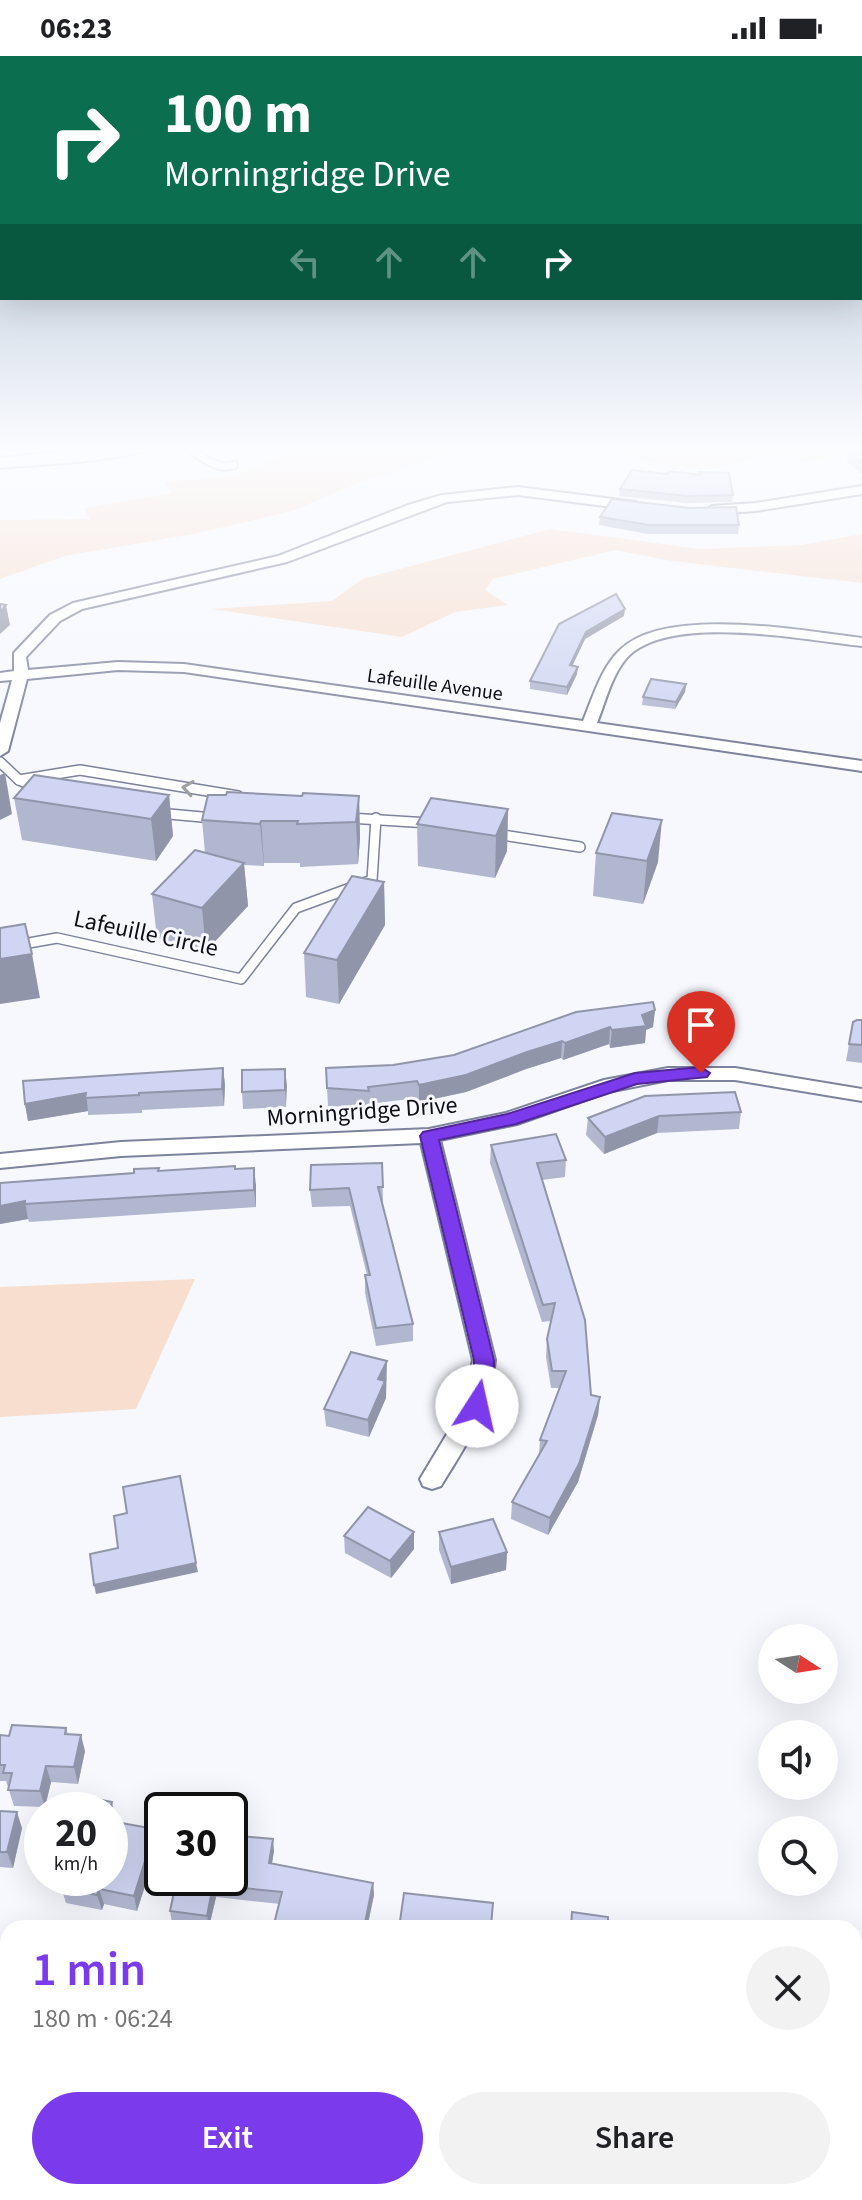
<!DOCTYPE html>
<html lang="en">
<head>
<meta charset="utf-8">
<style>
	:root { --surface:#fff; --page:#f2f2f2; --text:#202124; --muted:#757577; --accent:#7c3aed }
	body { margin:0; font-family:"Source Sans 3",sans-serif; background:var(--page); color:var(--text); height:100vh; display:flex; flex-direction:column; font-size:30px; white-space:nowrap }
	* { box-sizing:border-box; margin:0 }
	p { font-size:26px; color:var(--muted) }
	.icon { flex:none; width:44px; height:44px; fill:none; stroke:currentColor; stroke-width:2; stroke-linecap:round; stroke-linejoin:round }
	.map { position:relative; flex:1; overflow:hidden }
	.panel { position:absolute; left:0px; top:1864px; width:862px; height:280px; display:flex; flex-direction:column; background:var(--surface); border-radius:24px 24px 0 0; box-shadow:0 8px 32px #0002 }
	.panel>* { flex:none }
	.hud { position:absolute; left:0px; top:0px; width:862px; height:244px; box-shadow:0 8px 32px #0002; background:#0b6e4f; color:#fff; overflow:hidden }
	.needle { width:52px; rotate:102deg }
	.controls { position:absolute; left:758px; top:1568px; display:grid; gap:16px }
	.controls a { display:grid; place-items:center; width:80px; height:80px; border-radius:50%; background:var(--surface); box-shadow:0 8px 32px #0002; font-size:40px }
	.speed { position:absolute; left:24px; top:1736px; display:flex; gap:16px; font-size:40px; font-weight:700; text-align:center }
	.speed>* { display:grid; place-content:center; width:104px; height:104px; border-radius:50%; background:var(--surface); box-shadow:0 8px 32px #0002; line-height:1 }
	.speed small { font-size:20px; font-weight:400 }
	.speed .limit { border:4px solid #111; border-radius:12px; background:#fff; color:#111 }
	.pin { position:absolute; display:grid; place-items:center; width:68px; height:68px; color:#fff; margin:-82px -34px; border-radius:50% 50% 50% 0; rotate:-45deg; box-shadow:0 0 8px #0007 }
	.pin .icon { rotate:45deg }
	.me { position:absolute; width:88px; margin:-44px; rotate:10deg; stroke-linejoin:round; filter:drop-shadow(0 0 6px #0008) }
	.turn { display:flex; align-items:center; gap:28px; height:168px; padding:0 32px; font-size:36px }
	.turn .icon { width:104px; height:104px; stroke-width:2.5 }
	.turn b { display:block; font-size:56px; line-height:68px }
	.lanes { display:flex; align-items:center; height:76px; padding:0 32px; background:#0003; justify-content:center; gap:40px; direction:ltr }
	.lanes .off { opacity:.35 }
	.round { display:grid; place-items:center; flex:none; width:84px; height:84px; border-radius:42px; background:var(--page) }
	.headline { display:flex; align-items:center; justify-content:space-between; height:136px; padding:0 32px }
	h1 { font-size:48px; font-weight:600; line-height:60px; color:var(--accent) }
	.primary-button { display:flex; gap:16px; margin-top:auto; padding:16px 32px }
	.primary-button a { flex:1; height:92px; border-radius:48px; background:var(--accent); color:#fff; font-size:32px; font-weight:600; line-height:92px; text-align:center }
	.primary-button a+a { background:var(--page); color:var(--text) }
	.status { display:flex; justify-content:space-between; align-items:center; height:56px; padding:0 40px; background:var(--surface); direction:ltr }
	.status svg { height:22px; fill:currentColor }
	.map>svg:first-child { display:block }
	.green { fill:#f7decf }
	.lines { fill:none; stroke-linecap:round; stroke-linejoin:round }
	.lane-far1-casing { stroke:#7d829d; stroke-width:10 }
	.lane-casing { stroke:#7d829d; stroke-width:12 }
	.street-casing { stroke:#7d829d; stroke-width:4 }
	.secondary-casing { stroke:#7d829d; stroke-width:4 }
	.lane-far1 { stroke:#fff; stroke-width:7 }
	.lane { stroke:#fff; stroke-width:9 }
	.street { fill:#fff; fill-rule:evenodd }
	.secondary { fill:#fff; fill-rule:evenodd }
	.wall { fill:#b2b7d0 }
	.shaded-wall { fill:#9195a9 }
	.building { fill:#cfd5f2; stroke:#9195a9; stroke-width:2 }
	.oneway { stroke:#9e9fa3 }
	.route { fill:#7c3aed; stroke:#51269a; stroke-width:2 }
	.labels { text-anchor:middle; stroke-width:6; stroke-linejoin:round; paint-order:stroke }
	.far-street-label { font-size:20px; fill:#0d0e18; stroke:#f6f8fe }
	.street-label { font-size:24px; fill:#0d0e18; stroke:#f6f8fe }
</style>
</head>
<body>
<div class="status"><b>06:23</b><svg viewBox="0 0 49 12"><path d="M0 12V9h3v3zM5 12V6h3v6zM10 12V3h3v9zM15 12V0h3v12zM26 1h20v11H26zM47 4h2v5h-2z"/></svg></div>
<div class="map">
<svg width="862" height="2144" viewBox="0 0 862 2144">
	<rect width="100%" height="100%" fill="#f6f8fe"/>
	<g class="green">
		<polygon points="302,390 545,390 450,397 360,426 292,455 198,477 65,500 0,523 0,464 90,463 84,452 172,437 165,426 235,420"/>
		<polygon points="602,390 835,390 853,398 806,406 790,400 763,401 706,414 639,404"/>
		<polygon points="550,473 700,493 801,489 862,478 862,527 672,505 615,494 493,523 485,534 508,549 455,556 402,581 212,553 332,545 362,523"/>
		<polygon points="195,1223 136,1353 0,1361 0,1231"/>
	</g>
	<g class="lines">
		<g class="lane-far1-casing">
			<g id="lane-far1">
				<polyline points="28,390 43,390"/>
				<path d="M187,390c15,11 29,25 47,19"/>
			</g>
		</g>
		<g class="lane-casing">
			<g id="lane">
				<polyline points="0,706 19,724 37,732"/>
				<polyline points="19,724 80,714 238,740"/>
				<polyline points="158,757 213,762"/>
				<polyline points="349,762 429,767"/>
				<polyline points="496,778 580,791"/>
				<polyline points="0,892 57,882 241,923 296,852 372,824 376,762"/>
			</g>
		</g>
		<g class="street-casing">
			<g id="street">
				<polygon points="862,430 862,438 756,455 712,458 706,454 712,450 756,447"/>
				<path d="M518,431l118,15 6,4 -6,4 -118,-15 -71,7 -160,60 -205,47 -22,12 -34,36 2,13 90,-8 66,2 399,57c10,-24 18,-53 37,-71 45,-45 183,-19 242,-12v8c-58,-6 -181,-31 -229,6 -20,16 -27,49 -36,71l265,38v10l-678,-99 -66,-2 -91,9 -19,72 -8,5v-33l12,-43 -12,1v-8l14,-2v-18l36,-38 23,-12 205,-47 130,-51 34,-10z"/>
				<path d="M668,1012h67l127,21v12l-127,-21h-67l-60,12 -91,32 -77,16 55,220c-4,49 -29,85 -54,126l-9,3 -9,-3 -3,-7 42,-70 11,-49 -52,-217 -300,13 -121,12v-14l121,-12 308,-13 77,-16 98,-33z"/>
				<polygon points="0,1895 8,1897 8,1927 0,1925"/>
				<polygon points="664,2136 709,2136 713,2144 668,2144"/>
			</g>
		</g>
		<g class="secondary-casing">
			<path id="secondary" d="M116,390h38c-18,15 -125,19 -154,22v-10z"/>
		</g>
		<use href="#lane-far1" class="lane-far1"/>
		<use href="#lane" class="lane"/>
		<use href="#street" class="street"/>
		<use href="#secondary" class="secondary"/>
	</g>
	<g class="wall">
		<polygon points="862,393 862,418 847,406 848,395"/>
		<polygon points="620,433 733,439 732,446 687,447 619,440"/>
		<polygon points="689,452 739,469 738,478 648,478 599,469 600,461"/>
		<polygon points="624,560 585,583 572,610 577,618 567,639 530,633 530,625 559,568"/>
		<polygon points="686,628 685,636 675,653 642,649 643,641"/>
		<polygon points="169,739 173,780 156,805 22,784 14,742"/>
		<polygon points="302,740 359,740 360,782 358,808 300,811 300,807 264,807 264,810 244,809 248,850 206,895 157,882 152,838 205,797 202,764"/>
		<polygon points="508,753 507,795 495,822 418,810 417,768"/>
		<polygon points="596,797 658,806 643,848 593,840"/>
		<polygon points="384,826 385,869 339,948 306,941 304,897"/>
		<polygon points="697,945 719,967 717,984 698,984 695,962"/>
		<polygon points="655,954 653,971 646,974 645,987 610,992 609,988 563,1004 561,1002 526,1013 466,1036 419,1046 417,1042 369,1048 369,1052 328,1050 326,1012 393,1009 454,999"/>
		<polygon points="862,964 862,1007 846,1005 853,966"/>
		<polygon points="223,1012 225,1029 224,1050 142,1054 142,1057 88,1059 88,1055 28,1065 25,1048"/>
		<polygon points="285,1013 286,1051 243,1053 242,1036"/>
		<polygon points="741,1056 739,1073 657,1077 604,1098 586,1079 588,1062"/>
		<polygon points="491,1089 566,1104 565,1121 542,1124 591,1339 600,1341 598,1359 578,1426 548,1479 511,1463 512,1446 539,1398 540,1384 559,1332 551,1332 546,1301 547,1283 551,1265 542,1266 490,1107"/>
		<polygon points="382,1107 383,1148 382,1148 413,1268 413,1285 376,1290 365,1237 365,1219 367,1219 350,1150 312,1151 310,1134"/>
		<polygon points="159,1112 159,1115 235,1113 256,1129 256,1151 29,1166 28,1163 0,1168 0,1127 134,1117"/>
		<polygon points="387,1322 385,1327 386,1342 369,1381 326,1370 324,1353"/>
		<polygon points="414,1476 414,1493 391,1522 345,1497 344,1480"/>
		<polygon points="439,1476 507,1496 506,1514 451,1528 439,1494"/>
		<polygon points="66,1672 68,1678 85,1695 78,1728 51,1726 45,1751 14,1750 6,1725 0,1725 0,1679 9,1680"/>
		<polygon points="110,1754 115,1761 114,1766 158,1789 137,1855 104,1848 102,1854 66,1847 61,1831"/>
		<polygon points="0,1755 22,1772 13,1812 0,1811"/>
		<polygon points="274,1795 272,1807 373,1827 374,1839 367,1872 273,1872 280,1848 216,1841 209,1871 172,1867 170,1855 177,1822"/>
		<polygon points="0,2053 8,2054 8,2136 73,2136 72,2144 49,2144 0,2138"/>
		<polygon points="106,2136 340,2136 360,2142 372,2144 130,2144"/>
	</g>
	<g class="shaded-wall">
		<polygon points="6,549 10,569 0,578 0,556"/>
		<polygon points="625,553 624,560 585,583 569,617 570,609 586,576"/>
		<polygon points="578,611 577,618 567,639 567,631"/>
		<polygon points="686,628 685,636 675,653 676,646"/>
		<polygon points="5,717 12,758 0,764 0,719"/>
		<polygon points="169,739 173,780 156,805 151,763"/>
		<polygon points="359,740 360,782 358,808 356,766"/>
		<polygon points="508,753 507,795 495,822 496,780"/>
		<polygon points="662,764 658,806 643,848 647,805"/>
		<polygon points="261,765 264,807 264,810 260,768"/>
		<polygon points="244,807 248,850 206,895 202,852"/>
		<polygon points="384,826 385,869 339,948 337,904"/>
		<polygon points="32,898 40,942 0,948 0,903"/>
		<polygon points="655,954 653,971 646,974 645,987 610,992 612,974 642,959"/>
		<polygon points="610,971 609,988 563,1004 565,987"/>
		<polygon points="562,985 561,1002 526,1013 466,1036 419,1046 419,1029"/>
		<polygon points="223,1012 225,1029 224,1050 222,1033"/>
		<polygon points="285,1013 287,1030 286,1051 285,1034"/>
		<polygon points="86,1037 88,1055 28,1065 25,1048"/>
		<polygon points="659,1060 657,1077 604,1098 605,1081"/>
		<polygon points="254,1112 256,1129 256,1151 254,1134"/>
		<polygon points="25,1145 28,1163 0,1168 0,1150"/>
		<polygon points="387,1305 386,1342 369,1381 368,1364 378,1323"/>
		<polygon points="600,1341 598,1359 578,1426 548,1479 550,1462"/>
		<polygon points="414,1476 414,1493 391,1522 390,1505"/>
		<polygon points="507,1496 506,1514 451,1528 451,1511"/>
		<polygon points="196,1507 198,1516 96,1538 94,1529"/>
		<polygon points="81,1679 85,1695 78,1728 74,1711"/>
		<polygon points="46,1710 51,1726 45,1751 40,1735"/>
		<polygon points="112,1746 115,1761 110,1778 110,1754 109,1754"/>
		<polygon points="17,1756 22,1772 13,1812 7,1796"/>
		<polygon points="155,1773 158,1789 137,1855 134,1840"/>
		<polygon points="273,1783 274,1795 270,1819 269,1807"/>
		<polygon points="373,1827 374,1839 367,1872 364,1872"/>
		<polygon points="213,1829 216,1841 209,1871 207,1860"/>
		<polygon points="99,1833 104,1848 102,1854 97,1839"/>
		<polygon points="67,2136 73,2136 72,2144 70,2144"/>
	</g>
	<g class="building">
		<polygon points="862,393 862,406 848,395"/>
		<polygon points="632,414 667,418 669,415 700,419 699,416 729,417 733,439 688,440 620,433"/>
		<polygon points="612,443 689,452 736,451 739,469 649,469 600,461"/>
		<polygon points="616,538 625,553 586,576 570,609 578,611 567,631 530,625 559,568"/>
		<polygon points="0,548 6,549 0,556"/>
		<polygon points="651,623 686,628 676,646 643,641"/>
		<polygon points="34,719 169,739 151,763 14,742"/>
		<polygon points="227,736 302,740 303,737 359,740 356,766 297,768 298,765 261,765 260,768 202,764 208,739 226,739"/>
		<polygon points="431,742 508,753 496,780 417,768"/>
		<polygon points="612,757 662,764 647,805 596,797"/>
		<polygon points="195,794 244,807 202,852 152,838"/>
		<polygon points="352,820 384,826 337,904 304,897"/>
		<polygon points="25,868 32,898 0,903 0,872"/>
		<polygon points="697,945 719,945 719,967 700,966"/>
		<polygon points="653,946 655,954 642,959 646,970 612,974 610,971 565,987 562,985 527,996 466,1019 419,1029 417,1025 368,1031 369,1035 327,1032 326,1012 393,1009 454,999 576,956"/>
		<polygon points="857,964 862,964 862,989 849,988 853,966"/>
		<polygon points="223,1012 222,1033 139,1037 139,1039 85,1042 86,1037 25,1048 23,1025"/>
		<polygon points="285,1013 285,1034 242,1036 242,1014"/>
		<polygon points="735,1036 741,1056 659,1060 605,1081 588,1062 645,1040"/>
		<polygon points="556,1078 566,1104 537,1107 585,1264 591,1339 600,1341 579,1408 550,1462 512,1446 547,1385 540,1384 566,1315 552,1315 547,1283 555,1247 543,1249 491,1089"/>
		<polygon points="382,1107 383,1131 378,1131 413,1268 376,1272 365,1219 370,1219 349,1132 310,1134 311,1109"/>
		<polygon points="235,1110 235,1113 254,1112 254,1134 25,1148 25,1145 0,1150 0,1127 134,1117 134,1113 159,1112 158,1115"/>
		<polygon points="351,1296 387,1305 378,1323 385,1325 368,1364 324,1353"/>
		<polygon points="180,1420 196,1507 94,1529 90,1498 118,1492 114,1460 127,1457 123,1431"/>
		<polygon points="368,1451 414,1476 390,1505 344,1480"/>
		<polygon points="493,1463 507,1496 451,1511 439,1476"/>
		<polygon points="12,1669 66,1672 65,1678 81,1679 74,1711 46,1710 40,1735 8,1734 12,1717 3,1717 5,1709 0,1709 0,1679 9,1680"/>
		<polygon points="92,1742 112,1746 109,1754 88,1754"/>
		<polygon points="0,1755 17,1756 7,1796 0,1796"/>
		<polygon points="110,1765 155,1773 134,1840 99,1833 97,1839 61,1831 64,1822 110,1822"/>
		<polygon points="230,1779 273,1783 269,1807 373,1827 364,1872 273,1872 282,1836 213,1829 207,1860 170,1855 177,1822 230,1822"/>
		<polygon points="404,1837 493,1847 491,1870 511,1872 399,1872"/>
		<polygon points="572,1856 608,1861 608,1872 571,1872"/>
		<polygon points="854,2011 862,2015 862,2053 855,2076 854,2075"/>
		<polygon points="0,2053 8,2054 8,2126 0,2125"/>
		<polygon points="131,2136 340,2136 360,2142 372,2144 147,2144 148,2142"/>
	</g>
	<defs><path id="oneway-chevron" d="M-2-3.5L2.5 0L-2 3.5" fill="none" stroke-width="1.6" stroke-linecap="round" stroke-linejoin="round" transform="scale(2)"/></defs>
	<use class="oneway" href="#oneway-chevron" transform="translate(188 732) rotate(-171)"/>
	<linearGradient id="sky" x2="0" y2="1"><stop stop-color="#9aafc6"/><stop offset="0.57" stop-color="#fbfcff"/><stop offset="1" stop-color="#fbfcff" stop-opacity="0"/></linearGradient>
	<rect width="862" height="690" fill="url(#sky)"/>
	<path class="route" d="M701,1011l9,6 -3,4 -70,7 -121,40 -77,16 55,220c0,18 -1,35 -9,52l-8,2 -7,-2 -3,-6 6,-20 1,-26 -54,-224 3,-4 84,-18 128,-41z"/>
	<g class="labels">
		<g class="far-street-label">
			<text transform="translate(435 628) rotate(8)" y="7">Lafeuille Avenue</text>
		</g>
		<g class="street-label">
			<text transform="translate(146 877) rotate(12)" y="8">Lafeuille Circle</text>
			<text transform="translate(362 1055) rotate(-4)" y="8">Morningridge Drive</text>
		</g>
	</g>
</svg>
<div class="controls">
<a><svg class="needle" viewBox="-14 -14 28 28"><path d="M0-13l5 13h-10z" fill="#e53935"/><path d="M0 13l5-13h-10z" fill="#757577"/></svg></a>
<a><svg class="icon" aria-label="sound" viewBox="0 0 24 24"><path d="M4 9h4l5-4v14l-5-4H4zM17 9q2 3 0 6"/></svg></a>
<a><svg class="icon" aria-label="search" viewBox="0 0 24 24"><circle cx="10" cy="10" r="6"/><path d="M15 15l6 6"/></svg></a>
</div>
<div class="speed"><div>20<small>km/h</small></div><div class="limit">30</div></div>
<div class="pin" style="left:701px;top:1017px;background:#d93025"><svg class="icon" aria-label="arrive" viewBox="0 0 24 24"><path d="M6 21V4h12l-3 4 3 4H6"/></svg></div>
<svg class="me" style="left:477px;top:1350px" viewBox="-20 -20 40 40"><circle r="19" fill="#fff"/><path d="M0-13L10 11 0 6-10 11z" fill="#7c3aed"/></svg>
<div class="hud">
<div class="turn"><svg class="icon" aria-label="right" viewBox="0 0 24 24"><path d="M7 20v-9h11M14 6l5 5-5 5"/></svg><div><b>100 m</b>Morningridge Drive</div></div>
<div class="lanes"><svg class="icon off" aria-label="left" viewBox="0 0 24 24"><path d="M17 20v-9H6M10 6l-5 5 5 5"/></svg><svg class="icon off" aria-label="ahead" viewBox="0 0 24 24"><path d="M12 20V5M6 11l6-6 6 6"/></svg><svg class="icon off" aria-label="ahead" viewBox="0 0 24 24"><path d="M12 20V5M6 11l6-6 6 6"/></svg><svg class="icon" aria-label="right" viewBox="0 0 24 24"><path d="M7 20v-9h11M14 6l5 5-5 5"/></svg></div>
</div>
<section class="panel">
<div class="headline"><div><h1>1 min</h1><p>180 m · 06:24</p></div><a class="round"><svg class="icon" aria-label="close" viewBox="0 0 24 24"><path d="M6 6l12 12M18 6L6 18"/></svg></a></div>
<div class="primary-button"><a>Exit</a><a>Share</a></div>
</section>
</div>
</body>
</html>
